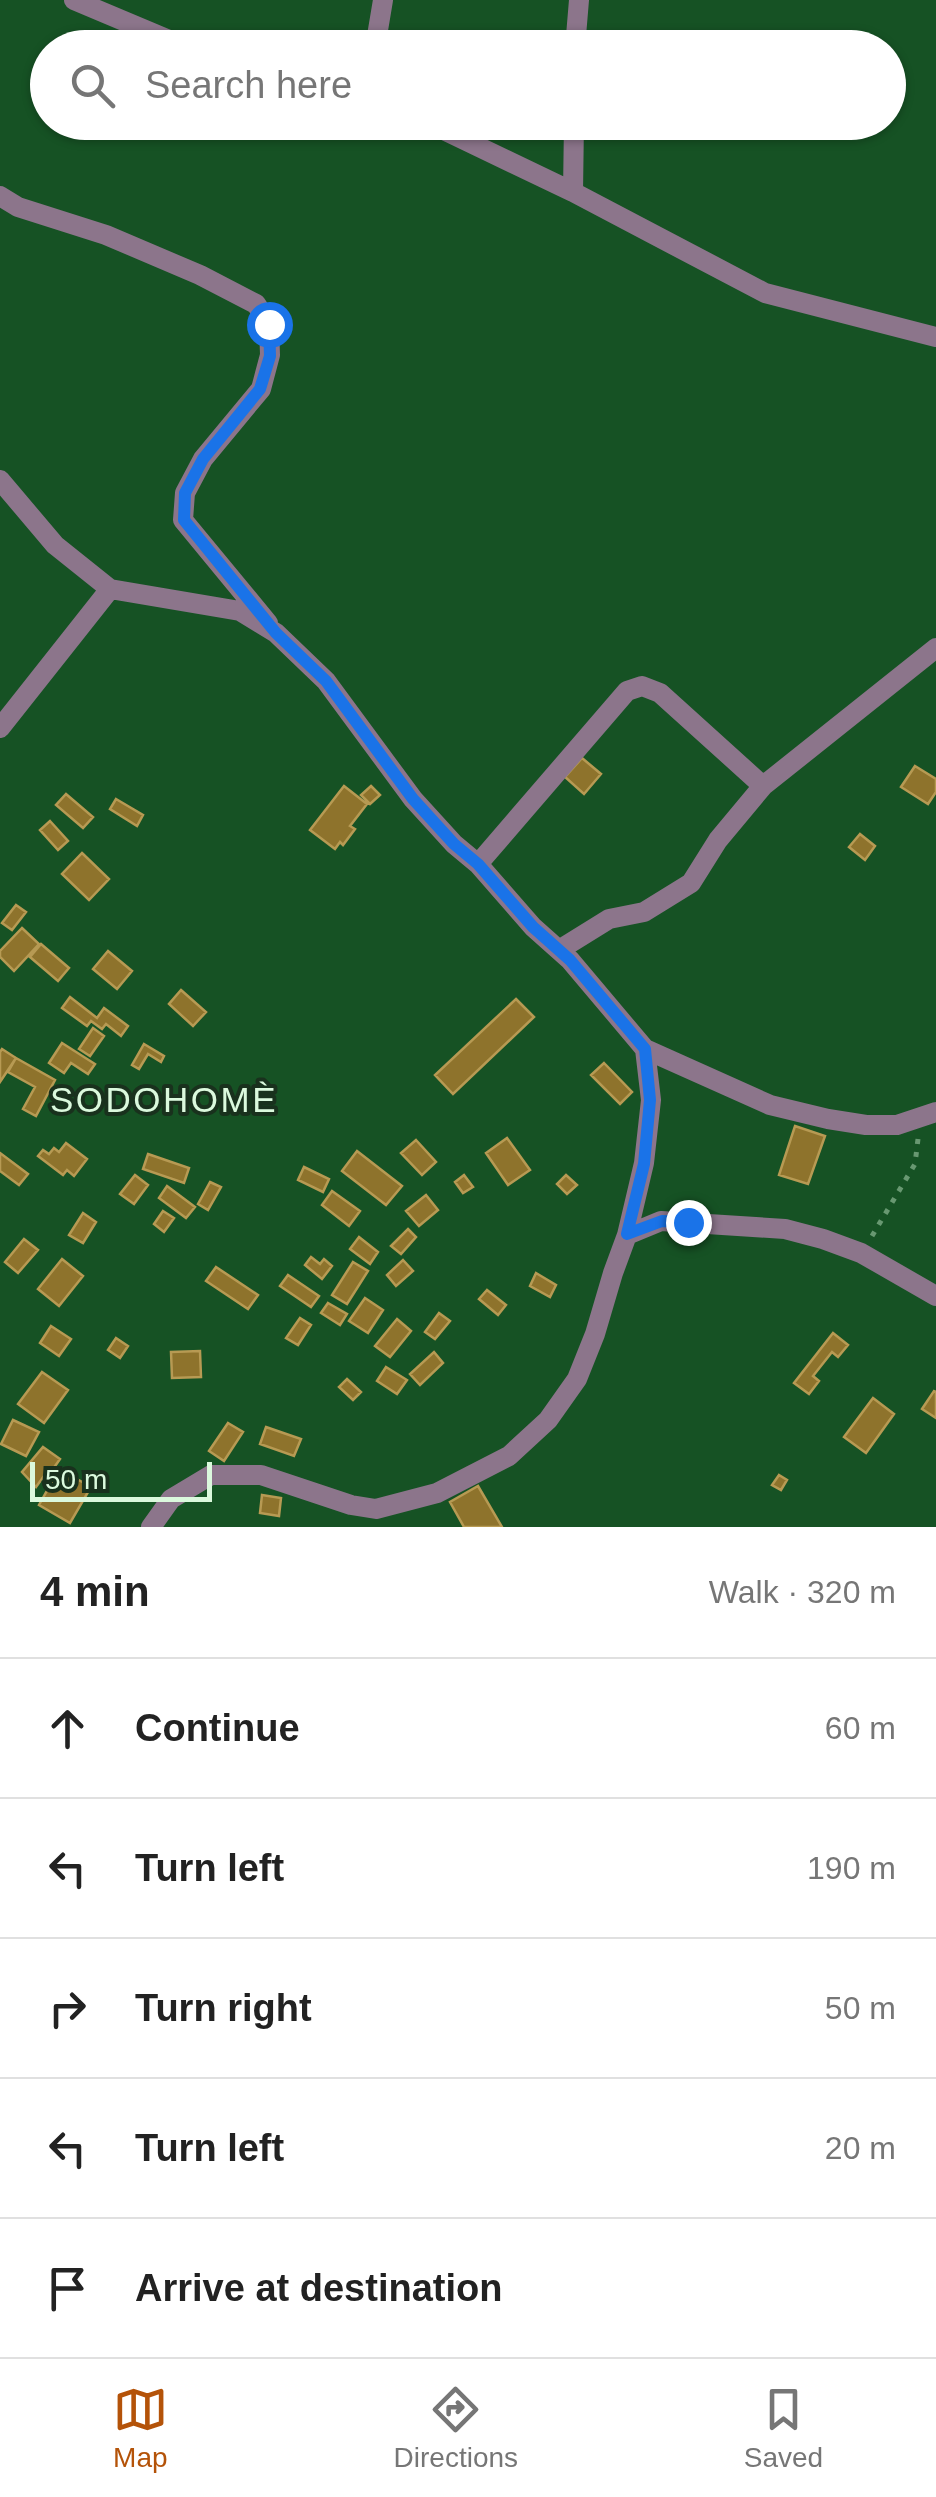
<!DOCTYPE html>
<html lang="en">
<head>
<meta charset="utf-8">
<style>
  :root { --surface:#fff; --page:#f6f6f6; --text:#222; --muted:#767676; --line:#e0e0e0; --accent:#b45309 }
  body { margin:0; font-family:Arial,sans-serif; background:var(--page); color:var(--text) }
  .scale { position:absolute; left:30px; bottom:25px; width:182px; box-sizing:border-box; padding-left:10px; border:5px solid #dbf9dd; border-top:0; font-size:28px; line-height:35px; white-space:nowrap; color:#dbf9dd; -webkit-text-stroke:8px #19311d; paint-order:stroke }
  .stop { position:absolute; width:30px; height:30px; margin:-22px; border:8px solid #1a73e8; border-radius:50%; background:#fff }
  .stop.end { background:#1a73e8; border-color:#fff; box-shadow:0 2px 10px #0008 }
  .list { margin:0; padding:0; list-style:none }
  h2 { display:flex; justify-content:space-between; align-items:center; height:130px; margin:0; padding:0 40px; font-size:42px }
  h2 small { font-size:32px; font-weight:400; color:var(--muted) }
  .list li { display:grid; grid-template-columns:65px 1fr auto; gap:30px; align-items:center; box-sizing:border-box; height:140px; padding:0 40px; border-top:2px solid var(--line) }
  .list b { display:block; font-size:38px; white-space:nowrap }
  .list em { font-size:32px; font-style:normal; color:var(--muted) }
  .icon { flex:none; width:55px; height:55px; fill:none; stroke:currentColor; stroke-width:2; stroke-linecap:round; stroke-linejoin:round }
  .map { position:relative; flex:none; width:936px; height:1527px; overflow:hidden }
  .search { position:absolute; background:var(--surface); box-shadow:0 2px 8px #0004; left:30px; right:30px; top:30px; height:110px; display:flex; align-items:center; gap:25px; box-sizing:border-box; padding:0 35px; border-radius:55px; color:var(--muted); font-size:38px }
  .sheet { height:830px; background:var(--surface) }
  nav { display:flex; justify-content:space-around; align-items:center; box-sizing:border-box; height:140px; border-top:2px solid var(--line); background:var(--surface); font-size:28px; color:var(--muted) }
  nav a { display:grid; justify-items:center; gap:5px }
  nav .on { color:var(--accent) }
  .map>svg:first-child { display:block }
  .building { fill:#8e732c; stroke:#b79a53; stroke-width:2.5 }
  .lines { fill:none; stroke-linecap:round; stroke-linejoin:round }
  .path { stroke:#689871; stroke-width:5; stroke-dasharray:5 8; stroke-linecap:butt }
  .minor { stroke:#8c758b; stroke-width:20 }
  .route { stroke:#1a73e8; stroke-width:12 }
  .labels { text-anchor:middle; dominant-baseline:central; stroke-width:8; stroke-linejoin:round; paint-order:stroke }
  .quarter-label { font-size:35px; letter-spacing:2.5px; fill:#dbf9dd; stroke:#19311d }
</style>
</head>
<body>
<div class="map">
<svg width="936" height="1527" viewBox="0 0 936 1527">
  <rect width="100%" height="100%" fill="#165224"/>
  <path class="building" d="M582,758L601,774L584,794L565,777Z
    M915,766L936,779V792L928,804L901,787Z
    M344,786L367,804L350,826L355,829L343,845L340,842L335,849L310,830Z
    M371,786L380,795L370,804L361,795Z
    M66,794L93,817L83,828L56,805Z
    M116,799L143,815L137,826L110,809Z
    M50,821L68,841L58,850L40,830Z
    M860,834L875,846L865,860L849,847Z
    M82,853L109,879L89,900L62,874Z
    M16,905L26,912L12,930L2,923Z
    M22,928L39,944L14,971L0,957V951Z
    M41,944L69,968L58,981L30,957Z
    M108,951L132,971L117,989L93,969Z
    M181,990L206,1012L193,1026L169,1004Z
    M70,997L97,1018L104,1008L128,1026L121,1036L106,1024L102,1029L91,1021L87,1026L62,1008Z
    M516,999L534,1017L453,1094L435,1075Z
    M93,1028L104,1036L90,1056L79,1049Z
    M62,1043L95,1064L88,1074L71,1063L64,1073L49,1063Z
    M144,1044L164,1056L161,1062L148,1054L139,1069L132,1065Z
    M2,1049L16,1058L0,1082V1052Z
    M16,1058L55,1080L36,1116L23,1109L35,1087L8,1072Z
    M604,1063L632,1092L620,1104L591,1075Z
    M795,1126L825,1136L808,1184L779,1175Z
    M507,1138L530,1170L508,1185L486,1153Z
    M416,1140L436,1162L422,1175L401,1153Z
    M66,1143L87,1159L74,1176L67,1170L63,1175L38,1156L43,1150L49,1154L54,1148L59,1152Z
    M357,1151L402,1186L386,1205L342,1171Z
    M0,1153L28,1174L19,1185L0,1171Z
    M148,1154L189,1168L184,1183L143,1169Z
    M304,1167L329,1179L323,1192L298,1180Z
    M135,1175L148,1185L134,1204L120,1194Z
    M464,1175L473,1187L463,1193L455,1182Z
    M566,1175L577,1185L567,1194L557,1184Z
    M210,1182L221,1187L208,1210L198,1204Z
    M167,1186L195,1207L186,1218L159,1198Z
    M332,1191L360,1211L349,1226L322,1205Z
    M426,1195L438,1210L419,1226L406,1211Z
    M163,1211L174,1218L164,1232L154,1224Z
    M83,1213L96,1222L83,1243L69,1235Z
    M408,1229L416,1237L401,1254L391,1246Z
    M359,1237L378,1252L370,1264L350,1249Z
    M24,1239L38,1250L18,1273L5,1262Z
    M311,1257L320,1264L324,1259L332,1266L322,1279L305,1265Z
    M62,1259L83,1276L59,1306L38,1289Z
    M403,1260L413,1271L396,1286L387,1275Z
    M353,1262L368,1271L347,1304L332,1295Z
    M216,1267L258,1295L248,1309L206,1281Z
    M536,1273L556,1285L550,1297L530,1286Z
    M288,1275L319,1296L311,1307L280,1286Z
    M487,1290L506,1305L498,1315L479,1299Z
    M365,1298L383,1310L368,1333L349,1321Z
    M328,1303L347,1314L340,1325L321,1313Z
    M439,1313L450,1321L435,1339L425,1332Z
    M300,1318L311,1325L298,1345L286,1338Z
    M397,1319L411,1331L390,1357L375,1346Z
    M51,1326L71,1339L59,1356L40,1343Z
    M833,1333L848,1345L838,1357L832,1352L813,1376L819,1381L809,1394L794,1383Z
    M116,1338L128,1346L120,1358L108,1350Z
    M200,1351L201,1377L172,1378L171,1352Z
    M434,1352L443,1363L420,1385L410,1374Z
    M386,1367L407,1380L397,1394L377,1381Z
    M42,1372L68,1390L44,1423L18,1404Z
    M347,1379L361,1392L353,1400L339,1387Z
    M934,1391L936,1392V1418L922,1409Z
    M873,1398L894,1414L866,1453L844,1437Z
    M13,1420L39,1432L26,1456L1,1444Z
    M228,1423L243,1432L224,1461L209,1451Z
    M266,1427L301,1439L294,1456L260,1444Z
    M43,1447L60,1459L46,1479L44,1476L36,1487L22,1472Z
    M59,1469L91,1487L70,1523L39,1505Z
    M779,1475L787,1480L781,1490L772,1485Z
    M478,1486L502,1527H464L450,1502Z
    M262,1495L281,1498L279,1516L260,1513Z"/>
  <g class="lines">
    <path class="path" d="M872,1236L915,1164L918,1139"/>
    <path class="minor" d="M74,0L169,40L197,48
      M375,48L383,0
      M575,48L579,0
      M427,122L573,192L765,293L936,337
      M573,192L574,122
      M0,196L18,207L106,235L200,275L256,304L269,324L270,355L261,389L203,459L185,493L183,520L268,623
      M0,480L55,545L110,589L240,611L276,633L326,681L413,799L454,844L478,864L533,927L570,960L645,1049L770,1105L828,1119L866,1125H897L936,1112
      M0,728L110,589
      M763,786L936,648
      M478,864L627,691L642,686L660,693L763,786L718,840L691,883L644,912L609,919L559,950
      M627,1235L644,1163L651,1100L645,1049
      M151,1527L171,1499L211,1475H261L351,1505L376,1509L437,1493L509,1456L548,1420L577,1379L595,1334L613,1273L627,1235L661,1221L785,1229L823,1239L861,1253L936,1296"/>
  </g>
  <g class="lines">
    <path class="route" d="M269,324L270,356L260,389L203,459L185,493L184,520L276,633L326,681L413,799L454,844L478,864L533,927L570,960L645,1049L650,1100L644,1164L627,1234L662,1221L688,1222"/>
  </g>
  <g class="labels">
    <g class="quarter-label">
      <text x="164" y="1099">SODOHOMÈ</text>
    </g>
  </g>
</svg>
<div class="scale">50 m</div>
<div class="stop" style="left:269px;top:324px"></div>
<div class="stop end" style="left:688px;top:1222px"></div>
<div class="search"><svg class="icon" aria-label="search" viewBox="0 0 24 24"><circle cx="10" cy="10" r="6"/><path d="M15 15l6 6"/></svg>Search here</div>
</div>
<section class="sheet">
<h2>4 min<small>Walk · 320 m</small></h2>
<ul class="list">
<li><svg class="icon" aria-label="ahead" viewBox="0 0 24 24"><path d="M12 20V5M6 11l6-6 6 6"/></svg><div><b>Continue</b></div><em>60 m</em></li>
<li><svg class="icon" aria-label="left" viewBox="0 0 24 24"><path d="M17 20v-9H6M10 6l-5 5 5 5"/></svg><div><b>Turn left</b></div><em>190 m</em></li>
<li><svg class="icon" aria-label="right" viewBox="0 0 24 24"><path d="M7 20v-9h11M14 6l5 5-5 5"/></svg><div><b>Turn right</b></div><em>50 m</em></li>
<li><svg class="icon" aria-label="left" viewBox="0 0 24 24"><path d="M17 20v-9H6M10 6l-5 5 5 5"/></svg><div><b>Turn left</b></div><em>20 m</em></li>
<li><svg class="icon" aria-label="arrive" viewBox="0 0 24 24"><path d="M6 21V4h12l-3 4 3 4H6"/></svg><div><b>Arrive at destination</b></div></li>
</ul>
</section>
<nav>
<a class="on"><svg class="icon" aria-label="map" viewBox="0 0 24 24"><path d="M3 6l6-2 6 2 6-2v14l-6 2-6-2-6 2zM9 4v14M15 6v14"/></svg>Map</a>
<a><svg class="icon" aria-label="directions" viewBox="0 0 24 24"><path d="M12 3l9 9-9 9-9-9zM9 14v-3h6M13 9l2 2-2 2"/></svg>Directions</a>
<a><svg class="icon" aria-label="saved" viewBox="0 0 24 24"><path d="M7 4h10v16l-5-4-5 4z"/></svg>Saved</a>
</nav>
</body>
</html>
